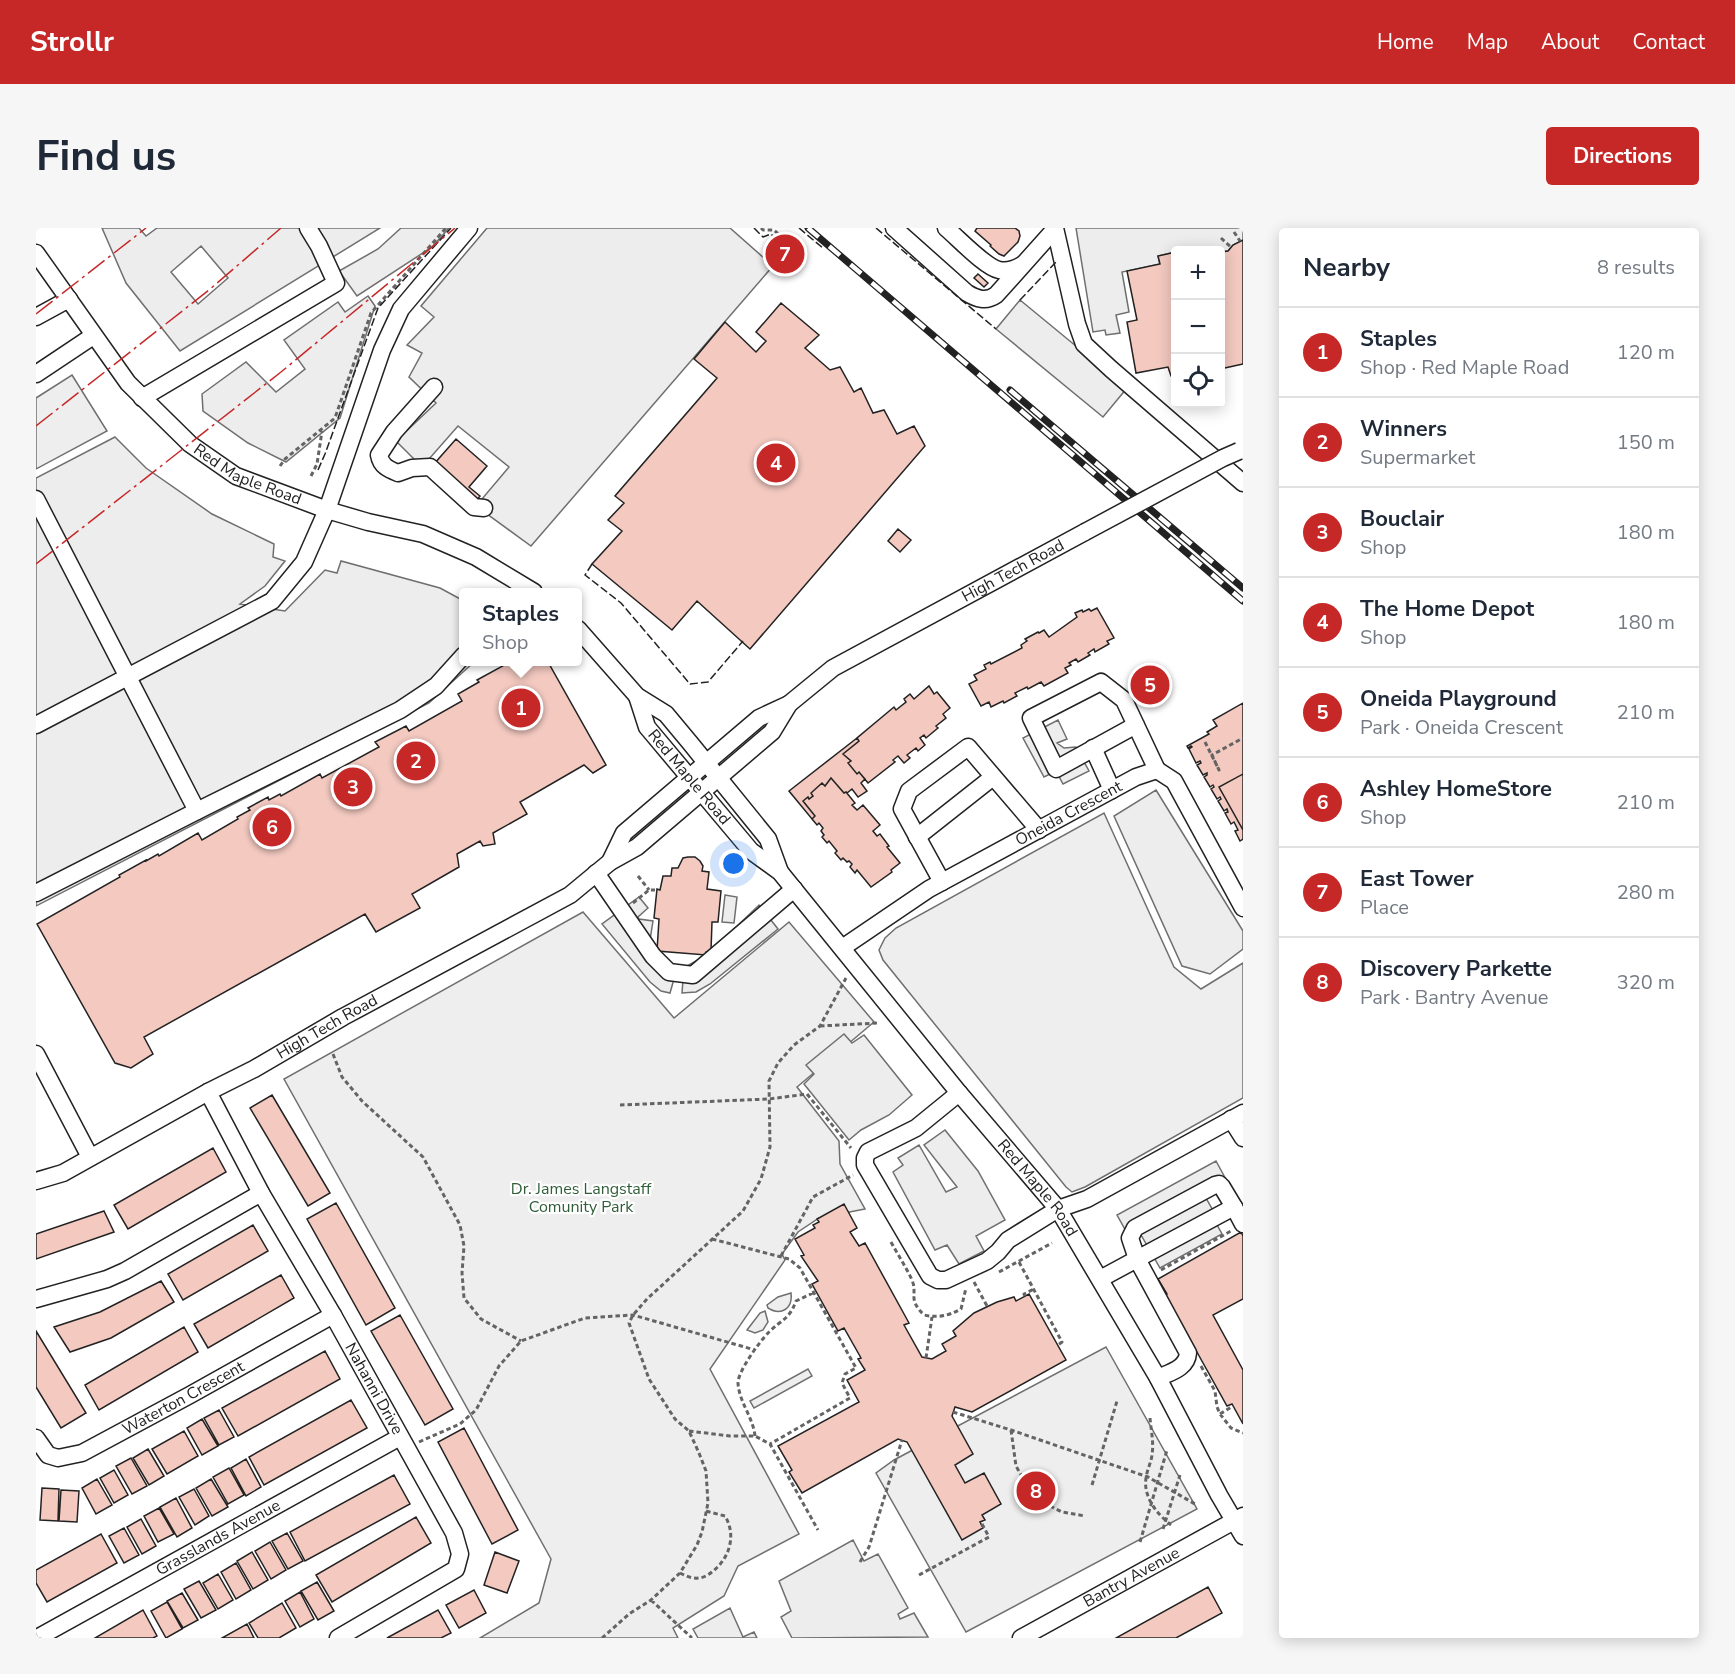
<!DOCTYPE html>
<html lang="en">
<head>
<meta charset="utf-8">
<style>
  :root { --surface:#fff; --page:#f6f6f7; --text:#1f2937; --muted:#747a83; --line:#e0e1e3; --accent:#c62828 }
  body { margin:0; font-family:"Nunito Sans",sans-serif; background:var(--page); color:var(--text) }
  .controls { position:absolute; right:18px; top:18px; display:grid; overflow:hidden; border-radius:6px; box-shadow:0 3px 15px #0003 }
  .controls button { width:54px; height:54px; display:grid; place-items:center; padding:0; border:0; border-bottom:2px solid var(--line); background:var(--surface); color:var(--text); font:30px sans-serif }
  .you { position:absolute; left:698px; top:636px; width:21px; height:21px; margin:-15px; border:4px solid #fff; border-radius:50%; background:#1a73e8; box-shadow:0 0 0 9px #1a73e833 }
  .badge { display:grid; place-items:center; width:39px; height:39px; border-radius:50%; background:var(--accent); color:#fff; font-size:20px; font-weight:700 }
  .pin { position:absolute; translate:-50% -50%; border:3px solid #fff; box-shadow:0 2px 6px #0006 }
  .popup { position:absolute; left:423px; top:360px; width:123px; height:78px; box-sizing:border-box; display:grid; place-content:center; border-radius:6px; background:var(--surface); filter:drop-shadow(0 2px 4px #0005); font-size:20px; white-space:nowrap; color:var(--muted) }
  .popup b { font-size:22px; color:var(--text) }
  .popup::after { content:''; position:absolute; left:50%; top:100%; margin-left:-12px; border:12px solid transparent; border-top-color:var(--surface) }
  .list { margin:0; padding:0; list-style:none }
  h2 { display:flex; justify-content:space-between; align-items:center; height:78px; margin:0; padding:0 24px; font-size:26px }
  h2 small { font-size:20px; font-weight:400; color:var(--muted) }
  .list li { display:grid; grid-template-columns:39px 1fr auto; gap:18px; align-items:center; box-sizing:border-box; height:90px; padding:0 24px; border-top:2px solid var(--line) }
  .list b { display:block; font-size:22px; white-space:nowrap }
  .list p { margin:0; font-size:20px; white-space:nowrap; color:var(--muted) }
  .list em { font-size:20px; font-style:normal; color:var(--muted) }
  .icon { flex:none; width:33px; height:33px; fill:none; stroke:currentColor; stroke-width:2; stroke-linecap:round; stroke-linejoin:round }
  .map { position:relative; flex:none; width:1207px; height:1410px; overflow:hidden; border-radius:6px }
  header { display:flex; align-items:center; gap:36px; box-sizing:border-box; height:84px; padding:0 30px; background:var(--accent); color:#fff }
  header strong { font-size:28px }
  nav { display:flex; gap:33px; margin-inline-start:auto; font-size:21px }
  .intro { display:flex; align-items:center; justify-content:space-between; box-sizing:border-box; height:144px; padding:0 36px }
  h1 { margin:0; font-size:42px }
  .button { padding:15px 27px; border-radius:6px; background:var(--accent); color:#fff; font-size:21px; font-weight:700 }
  main { display:flex; gap:36px; padding:0 36px }
  aside { flex:1; background:var(--surface); border-radius:6px; box-shadow:0 3px 15px #0003 }
  .map>svg:first-child { display:block }
  .green { fill:#eee; stroke:#6f6f6f; stroke-width:1.5 }
  .parking { fill:#ededed; stroke:#6f6f6f; stroke-width:1.5; fill-rule:evenodd }
  .building { fill:#f3c9c0; stroke:#222; stroke-width:1.5 }
  .lines { fill:none; stroke-linecap:round; stroke-linejoin:round }
  .minor-casing { stroke:#222; stroke-width:19 }
  .path { stroke:#646464; stroke-width:3; stroke-dasharray:4.5 3; stroke-linecap:butt }
  .minor { stroke:#fff; stroke-width:16 }
  .rail-casing { stroke:#222; stroke-width:7 }
  .rail { stroke:#fff; stroke-width:4.5; stroke-dasharray:14; stroke-linecap:butt }
  .minor-bridge-casing { stroke:#222; stroke-width:19; stroke-linecap:butt }
  .minor-bridge { stroke:#fff; stroke-width:16 }
  .fence { stroke:#222; stroke-width:1.5; stroke-dasharray:8 3; stroke-linecap:butt }
  .power { stroke:#c62828; stroke-width:1.5; stroke-dasharray:21 4.5 3 4.5; stroke-linecap:butt }
  .labels { text-anchor:middle; dominant-baseline:central; stroke-width:4.5; stroke-linejoin:round; paint-order:stroke }
  .street-label { font-size:16px; fill:#222; stroke:#fff }
  .park-label { font-size:16px; fill:#2f5e38; stroke:#fff }
</style>
</head>
<body>
<header>
<strong>Strollr</strong>
<nav><a>Home</a><a>Map</a><a>About</a><a>Contact</a></nav>
</header>
<div class="intro"><h1>Find us</h1><a class="button">Directions</a></div>
<main>
<div class="map">
<svg width="1207" height="1410" viewBox="0 0 1207 1410">
  <rect width="100%" height="100%" fill="#fff"/>
  <path class="green" d="M36,147L71,203L0,241V170Z
    M1111,440L1127,444L1125,462L1109,468L1098,452Z
    M1068,585L1138,739L1165,761L1207,735V870L1049,959L1036,964L1030,959L847,732L843,722L849,710L860,700Z
    M547,684L638,790L753,694L838,794L761,859L803,913L804,936L829,981L783,990L762,1004L746,1026L749,1032L674,1141L763,1306L702,1338L688,1368L637,1400L642,1410H444L503,1375L515,1331L248,851Z
    M755,1065C757,1081 745,1088 732,1080L731,1077L742,1069Z
    M729,1083L732,1094L727,1102L719,1105L711,1102L724,1085Z
    M1070,1119L1161,1281L930,1404L840,1245L858,1232Z
    M772,1141L776,1148L718,1180L714,1173Z"/>
  <path class="parking" d="M66,0H103L110,8L121,0H344L144,123L90,55ZM165,18L192,50L162,76L135,44Z
    M365,0H413L396,19L321,68L303,43L342,21Z
    M451,0H694L737,38L495,318L440,278L473,239L422,198L386,239L360,213L400,175L373,149L386,125L371,117L398,89L385,78Z
    M1040,0H1207V12L1197,17L1192,23L1185,24L1184,22H1160L1159,20L1140,22L1139,24L1122,28L1124,36L1086,44L1093,84L1080,87L1084,105L1070,107L1069,102L1057,104Z
    M332,68L339,78L304,190L250,234L212,215L167,183L166,166L210,134L240,164L269,141L248,112L302,74L309,84Z
    M984,72L1091,160L1067,189L960,101Z
    M79,209L110,240L176,286L238,316L237,329L249,333L229,358L204,376L249,383L289,342L301,345L305,333L404,360L428,373V434H438L393,475L0,678V250Z
    M1022,492L1031,511L1021,515L1028,520L1040,519L1053,543L1027,556L1020,543L1008,549L987,510Z
    M1120,562L1207,703V721L1174,746L1146,738L1078,588Z
    M689,667L701,669L698,695L686,694Z
    M603,669L612,680L602,689L603,691L617,693L614,712L633,735L642,739L651,738L671,727L723,677L742,701L674,756L660,764L646,765L647,752L638,751L634,765L625,763L614,754L566,696Z
    M808,806L816,815L828,807L876,867L853,887L825,902L813,912L768,856L778,846L770,837Z
    M909,902L942,943L969,992L940,1008L948,1023L923,1036L911,1017L899,1022L857,944L867,937L862,930L883,917L910,964L921,959L888,917Z
    M1180,933L1193,957L1170,970L1183,993L1180,995L1186,1006L1124,1040L1105,1007L1095,1012L1081,987Z
    M817,1312L828,1333L842,1326L872,1380L862,1386L864,1391L878,1385L892,1409L756,1410L745,1389L755,1383L743,1353Z
    M694,1380L707,1409L718,1404L721,1410H662L657,1401Z"/>
  <path class="building" d="M941,0H979L983,3L984,8L982,14L968,28L963,26L954,18L955,17L939,3Z
    M1207,12V136L1184,141V24L1192,23L1197,17Z
    M742,13L763,31L756,40L734,22Z
    M1140,24V147L1135,148L1132,139L1100,145L1091,94L1101,92L1091,43L1124,36L1122,28Z
    M942,46L952,55L948,59L938,50Z
    M745,75L783,107L769,120L794,142L804,139L818,164L825,160L837,185L848,182L861,206L878,198L889,218L714,421L661,373L636,402L556,336L586,303L572,292L588,275L579,268L681,150L658,131L689,94L720,124L730,113L720,104Z
    M420,211L451,238L433,259L444,268L440,273L398,236Z
    M862,301L875,312L864,324L852,313Z
    M1061,380L1078,410L1071,413L1073,416L1059,424L1058,421L1052,425L1054,427L1042,434L1040,431L1033,435L1035,437L1029,440L1032,445L1008,458L1005,454L992,461L991,459L979,465L981,468L968,475L967,473L955,479L953,474L945,478L933,456L941,452L938,447L950,441L948,437L954,434L955,436L986,420L985,417L991,413L989,411L1002,404L1003,405L1008,402L1013,409L1041,389L1039,385L1046,382L1047,384L1053,381L1055,383Z
    M474,434H512L570,537L557,545L548,537L484,574L491,586L457,605L459,616L447,618L444,613L421,626L423,639L376,666L384,680L340,704L329,686L108,809L117,826L95,840L79,835L1,696L84,649L83,647L110,632V633L122,626L123,628L162,605L166,612L202,591L201,589L214,582L212,580L232,569L233,572L244,566L245,568L284,546L286,550L343,519L339,514L370,498L373,503L426,473L422,466L443,454L441,452Z
    M893,458L898,466L901,464L914,480L907,486L910,490L900,498L902,500L890,510L888,507L884,510L889,517L882,523L880,520L871,527L874,530L868,535L862,528L857,532L859,534L832,555L823,544L821,546L812,535L815,533L807,526L823,513L821,510L858,479L860,482L870,474L868,471L874,466L878,471Z
    M1207,475V611L1204,613L1199,603L1202,602L1198,594L1195,596L1189,585L1192,584L1191,581L1188,583L1182,573L1185,571L1184,569L1181,571L1175,561L1178,559L1177,557L1174,559L1168,549L1171,547V545L1167,547L1161,537L1165,535L1164,533L1160,535L1153,521L1156,519L1155,518L1152,520L1151,518L1173,506L1171,504L1181,498L1177,492Z
    M821,510L823,513L807,526L815,533L812,535L821,546L823,544L829,551L825,555L831,563L822,569L816,561L811,565L810,564L808,565L795,550L789,558L786,555L775,565L777,568L773,571L772,569L767,573L779,588L776,591L753,563Z
    M1207,546V602L1183,559Z
    M795,550L808,565L810,564L819,575L816,577L821,582L827,577L844,597L837,603L841,608L844,606L853,618L851,619L864,635L855,642L856,644L835,659L821,642L819,645L814,639L816,636L813,633L811,634L807,630L805,632L799,625L801,623L793,613L791,615L786,609L788,607L785,603L787,600L783,595L781,597L776,591L779,588L767,573L772,569L773,571L777,568L775,565L786,555L789,558Z
    M652,629H659L664,633L667,638L666,643L673,644L671,661L685,663L682,694H676L675,723L670,724V727L621,723L623,691L618,690L621,661L624,662L627,648H635L636,640H642L647,630Z
    M236,867L294,965L272,978L214,880Z
    M177,920L190,944L92,1001L78,977Z
    M300,975L359,1080L330,1097L271,991Z
    M808,976L821,1000L814,1004L823,1018L829,1015L873,1095L868,1097L886,1129L896,1131L910,1123L906,1116L920,1108L917,1103L938,1085L961,1074L978,1069L980,1073L993,1066L1030,1132L936,1184L919,1179L916,1188L937,1226L919,1237L929,1255L948,1245L965,1276L946,1287L949,1292L944,1294L947,1300L926,1312L871,1214L862,1211L766,1265L753,1244L756,1242L742,1218L823,1174L811,1152L829,1142L822,1131L825,1130L808,1100L802,1103L776,1056L782,1053L765,1028L768,1027L759,1011L779,1000L777,997L783,994L781,991Z
    M68,983L78,1004L0,1031V1006Z
    M217,997L232,1023L147,1072L132,1046Z
    M1205,1004L1207,1008V1071L1177,1087L1207,1142V1196L1196,1176L1191,1178L1137,1081L1117,1074L1131,1066L1122,1051Z
    M245,1047L258,1070L172,1120L158,1096Z
    M125,1053L138,1074L75,1110L34,1124L18,1099L64,1084Z
    M364,1087L417,1181L389,1197L335,1103Z
    M148,1099L162,1124L63,1182L49,1157Z
    M0,1103L50,1185L25,1200L0,1159Z
    M289,1123L304,1151L202,1208L186,1180Z
    M315,1172L331,1200L228,1257L213,1229Z
    M183,1182L198,1209L183,1217L168,1190Z
    M166,1191L182,1218L166,1227L151,1200Z
    M428,1200L482,1302L456,1316L402,1214Z
    M148,1203L162,1228L131,1246L116,1221Z
    M112,1221L128,1248L113,1257L97,1230Z
    M95,1230L111,1258L96,1266L80,1238Z
    M210,1231L225,1259L210,1268L195,1240Z
    M193,1240L208,1267L192,1276L177,1249Z
    M78,1242L92,1267L78,1275L64,1250Z
    M358,1247L374,1276L269,1333L254,1304Z
    M61,1251L76,1277L60,1286L46,1260Z
    M175,1251L192,1279L176,1288L160,1260Z
    M6,1260L23,1261L22,1293L4,1292Z
    M158,1261L173,1288L159,1297L143,1269Z
    M25,1262L43,1263L41,1294L23,1293Z
    M140,1270L156,1300L141,1309L124,1279Z
    M123,1280L138,1306L122,1314L108,1288Z
    M380,1289L395,1315L296,1374L280,1347Z
    M105,1291L120,1318L106,1326L91,1299Z
    M88,1300L103,1327L88,1335L73,1308Z
    M251,1305L267,1333L252,1341L236,1313Z
    M65,1306L81,1335L11,1374L0,1355V1342Z
    M234,1314L250,1342L235,1351L219,1323Z
    M216,1324L232,1352L217,1361L201,1333Z
    M459,1324L483,1333L471,1365L448,1357Z
    M200,1335L215,1362L200,1371L185,1344Z
    M182,1346L197,1372L182,1381L167,1355Z
    M163,1353L180,1382L165,1390L148,1361Z
    M281,1354L298,1383L282,1392L265,1363Z
    M1172,1359L1186,1385L1140,1410H1080Z
    M438,1362L450,1385L423,1400L410,1377Z
    M264,1364L278,1391L264,1399L249,1373Z
    M146,1365L162,1392L147,1400L131,1373Z
    M131,1374L146,1401L130,1410L115,1383Z
    M246,1375L260,1400L243,1410H222L213,1395Z
    M107,1382L121,1408L117,1410H59Z
    M402,1382L415,1405L405,1410H351Z
    M211,1396L218,1410H186Z"/>
  <g class="lines">
    <defs>
      <g id="minor">
        <path d="M858,0L931,65C941,71 950,74 960,67L1019,1"/>
        <path d="M910,0C922,10 949,39 963,42C971,44 979,41 986,37"/>
        <path d="M1019,0L1041,96L1048,116L1075,141L1207,255"/>
        <path id="s1" d="M0,25L92,155L154,216L200,248L291,282L332,294L387,306L440,329L498,364"/>
        <path d="M0,89L33,71"/>
        <path d="M0,146L57,108"/>
        <path d="M398,159L358,204L343,227C345,238 352,241 362,245L376,240L394,239L438,279L448,280"/>
        <path d="M106,170L300,55L283,18L272,0"/>
        <path d="M0,271L161,583"/>
        <path d="M542,401L601,468L630,486L655,516L732,611L744,644"/>
        <path id="s2" d="M601,468L611,499L715,623L744,644L923,865L1022,981L1122,1150L1183,1267L1207,1308"/>
        <path d="M0,497L236,373L268,334L291,282L346,122L365,81L433,0"/>
        <path d="M1100,497L1020,541L995,490L1065,454L1088,472L1121,542"/>
        <path d="M1057,520L1076,562"/>
        <path d="M1121,542L1138,553L1207,680"/>
        <path d="M881,609L957,549"/>
        <path id="s3" d="M574,634L588,605L723,490L753,476L797,440L1049,304"/>
        <path d="M560,645L617,728L633,744L657,747L758,661"/>
        <path d="M906,654L866,581L873,563L932,519L1003,602"/>
        <path d="M0,665L161,583L364,482L400,458L428,427"/>
        <path id="s4" d="M806,720L893,661L1100,549L1121,542"/>
        <path d="M0,826L54,929"/>
        <path id="s5" d="M172,864L225,965L297,1087L418,1305L424,1326L420,1341L302,1410"/>
        <path d="M923,865L880,900L832,924L829,930V937L894,1048L902,1052H910L951,1033L962,1024L972,1012L1022,981L1051,971L1207,885"/>
        <path d="M1195,891L1207,910"/>
        <path id="s6" d="M0,953L27,945L172,864L218,841L307,789L534,667L574,634L601,619L736,504L753,476"/>
        <path d="M1198,979L1207,996"/>
        <path d="M1064,1051L1101,1031L1198,979L1186,959L1183,956L1179,957L1099,1000L1094,1010L1101,1031L1152,1125C1151,1140 1135,1144 1122,1150"/>
        <path d="M0,1071L71,1051L89,1043L225,965"/>
        <path id="s7" d="M0,1210L12,1227L22,1230L46,1225L154,1167L297,1087"/>
        <path id="s8" d="M1,1410L364,1209"/>
        <path id="s9" d="M985,1410L1207,1288"/>
      </g>
    </defs>
    <use href="#minor" class="minor-casing"/>
    <path class="path" d="M725,0L727,2H738L747,10L739,19L750,29
      M1198,4L1204,13
      M1185,10L1195,19
      M244,238L249,231L299,190L335,85L410,0
      M275,248L281,236L286,203
      M1169,514L1183,542L1176,527L1207,510
      M602,648L613,662
      M597,675L613,662H619
      M784,798L842,795
      M297,826L306,849L326,873L387,929L424,997L428,1018L426,1045L428,1070L445,1091L485,1113
      M584,877L733,871L771,866L815,920
      M676,1011L753,1031L764,1040L820,1140L809,1146L806,1155L814,1170L734,1216
      M855,1014C862,1027 870,1039 876,1052C882,1067 871,1070 888,1087C902,1090 912,1088 925,1081L930,1060
      M745,1028L777,969L817,947
      M983,1034L1026,1114L1022,1117
      M1125,1042L1195,1003
      M963,1044L1016,1015
      M938,1054L951,1078
      M989,1068L988,1066L998,1061
      M890,1130L896,1089
      M1165,1138L1179,1163L1181,1179L1184,1186L1195,1200L1207,1205
      M917,1184L975,1202L1112,1249L1159,1276
      M1184,1186L1197,1178
      M1114,1190C1115,1202 1118,1215 1116,1227C1115,1235 1111,1242 1110,1250C1107,1269 1121,1286 1135,1297
      M975,1202L980,1238L992,1259L1006,1274L1026,1284L1049,1288
      M653,1203L694,1208H719L734,1216L782,1302
      M719,1208C717,1189 703,1174 702,1155C702,1143 724,1113 733,1104C746,1091 753,1092 760,1073L777,1065
      M383,1214L424,1196L440,1182L463,1138L485,1113L549,1090L597,1087L719,1122
      M1056,1257L1081,1173
      M1127,1301L1144,1247
      M1104,1314L1131,1222
      M824,1334L833,1319L866,1212
      M644,1345C650,1348 656,1351 663,1350C667,1350 672,1347 676,1344C693,1331 701,1308 689,1288L670,1283
      M883,1347L953,1309L945,1294
      M615,1372L656,1410
      M566,1410L593,1386L615,1372L644,1345L661,1317L666,1304L672,1275L670,1243L663,1225L653,1203L639,1191L613,1151L593,1095L597,1087L611,1071L707,983L725,951L734,919L733,853L742,835L758,817L784,798L810,750"/>
    <use href="#minor" class="minor"/>
    <defs>
      <path id="rail" d="M772,0L1207,373
        M974,162L1207,360"/>
    </defs>
    <use href="#rail" class="rail-casing"/>
    <use href="#rail" class="rail"/>
    <defs>
      <path id="minor-bridge" d="M1049,304L1187,230L1203,223"/>
    </defs>
    <use href="#minor-bridge" class="minor-bridge-casing"/>
    <use href="#minor-bridge" class="minor-bridge"/>
    <path class="fence" d="M718,0L727,9L735,6L742,13
      M763,0L788,21
      M840,0L960,101
      M984,72L1021,33
      M282,242L289,226L342,80L415,0
      M556,336L549,347L585,375L654,456L672,454L707,413"/>
    <path class="power" d="M0,86L110,0
      M0,198L173,62L245,0
      M0,336L245,144L419,0"/>
  </g>
  <g class="labels">
    <g class="street-label">
      <text stroke="none"><textPath href="#s1" startOffset="312">Red Maple Road</textPath></text>
      <text stroke="none"><textPath href="#s3" startOffset="504">High Tech Road</textPath></text>
      <text stroke="none"><textPath href="#s2" startOffset="98">Red Maple Road</textPath></text>
      <text stroke="none"><textPath href="#s4" startOffset="264">Oneida Crescent</textPath></text>
      <text stroke="none"><textPath href="#s6" startOffset="330">High Tech Road</textPath></text>
      <text stroke="none"><textPath href="#s2" startOffset="638">Red Maple Road</textPath></text>
      <text stroke="none"><textPath href="#s5" startOffset="340">Nahanni Drive</textPath></text>
      <text stroke="none"><textPath href="#s7" startOffset="171">Waterton Crescent</textPath></text>
      <text stroke="none"><textPath href="#s8" startOffset="207">Grasslands Avenue</textPath></text>
      <text stroke="none"><textPath href="#s9" startOffset="126">Bantry Avenue</textPath></text>
    </g>
    <g class="park-label">
      <text x="545" y="961">Dr. James Langstaff<tspan x="545" dy="18">Comunity Park</tspan></text>
    </g>
  </g>
</svg>
<div class="controls">
<button>+</button>
<button>−</button>
<button><svg class="icon" aria-label="locate" viewBox="0 0 24 24"><circle cx="12" cy="12" r="6"/><path d="M12 2v4M12 18v4M2 12h4M18 12h4"/></svg></button>
</div>
<div class="you"></div>
<div class="pin badge" style="left:485px;top:480px">1</div>
<div class="popup"><b>Staples</b>Shop</div>
<div class="pin badge" style="left:380px;top:533px">2</div>
<div class="pin badge" style="left:317px;top:559px">3</div>
<div class="pin badge" style="left:740px;top:235px">4</div>
<div class="pin badge" style="left:1114px;top:457px">5</div>
<div class="pin badge" style="left:236px;top:599px">6</div>
<div class="pin badge" style="left:749px;top:26px">7</div>
<div class="pin badge" style="left:1000px;top:1263px">8</div>
</div>
<aside>
<h2>Nearby<small>8 results</small></h2>
<ul class="list">
<li><span class="badge">1</span><div><b>Staples</b><p>Shop · Red Maple Road</p></div><em>120 m</em></li>
<li><span class="badge">2</span><div><b>Winners</b><p>Supermarket</p></div><em>150 m</em></li>
<li><span class="badge">3</span><div><b>Bouclair</b><p>Shop</p></div><em>180 m</em></li>
<li><span class="badge">4</span><div><b>The Home Depot</b><p>Shop</p></div><em>180 m</em></li>
<li><span class="badge">5</span><div><b>Oneida Playground</b><p>Park · Oneida Crescent</p></div><em>210 m</em></li>
<li><span class="badge">6</span><div><b>Ashley HomeStore</b><p>Shop</p></div><em>210 m</em></li>
<li><span class="badge">7</span><div><b>East Tower</b><p>Place</p></div><em>280 m</em></li>
<li><span class="badge">8</span><div><b>Discovery Parkette</b><p>Park · Bantry Avenue</p></div><em>320 m</em></li>
</ul>
</aside>
</main>
</body>
</html>
